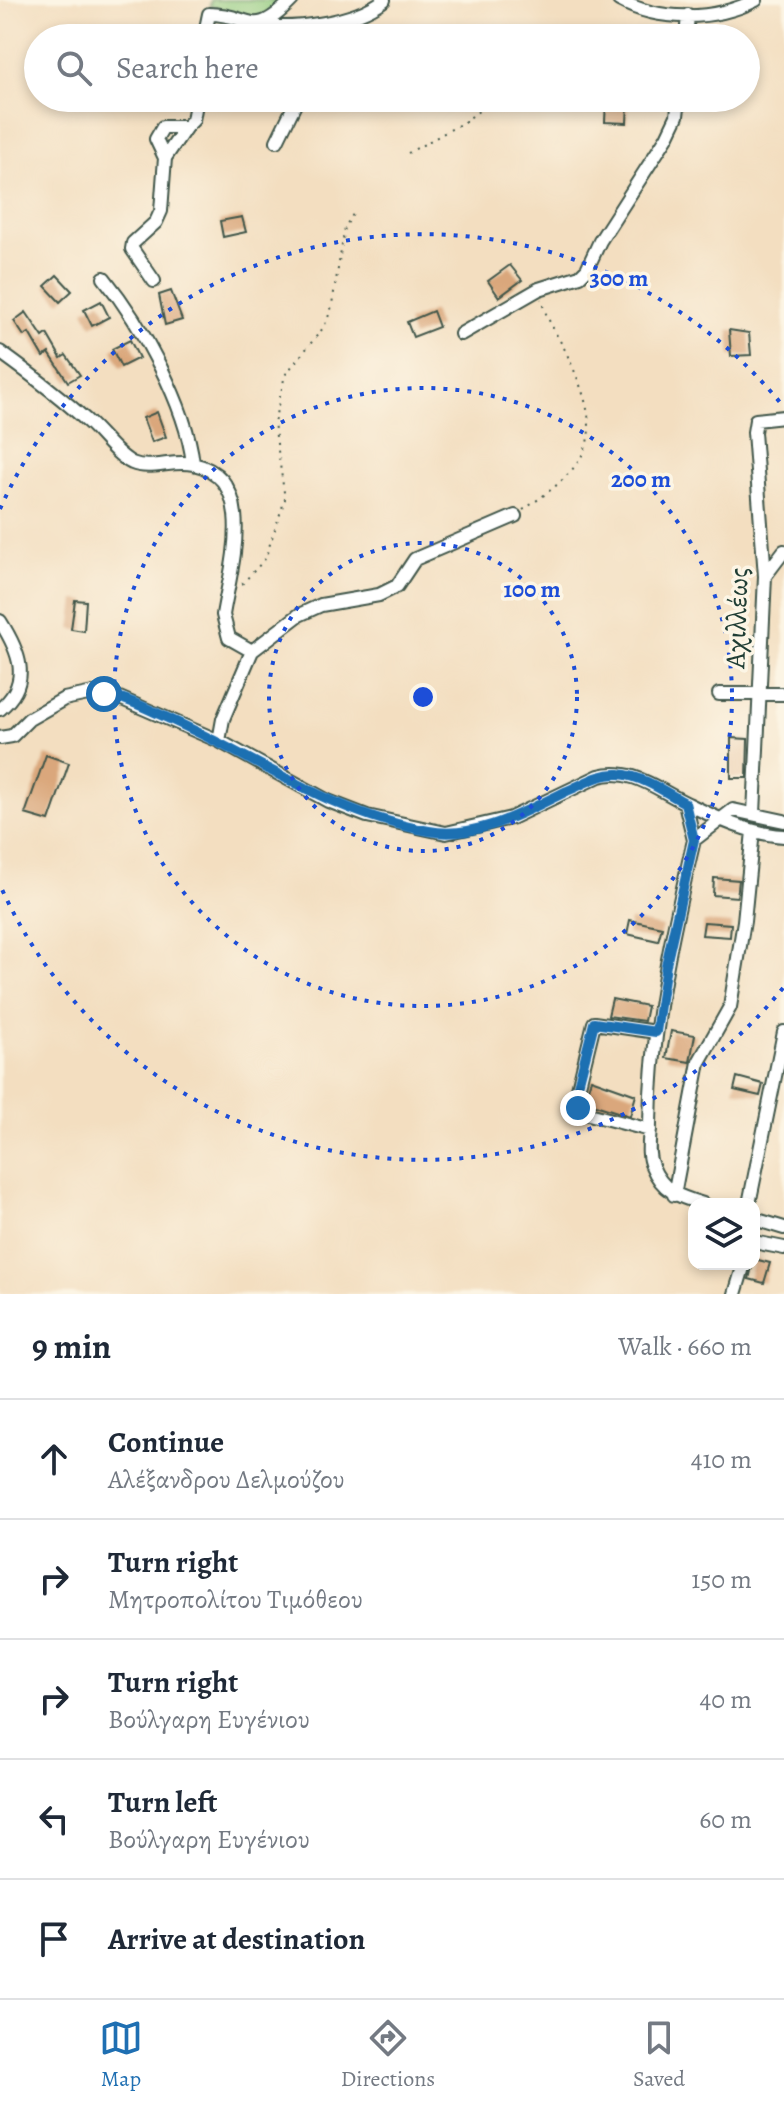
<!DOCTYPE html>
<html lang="en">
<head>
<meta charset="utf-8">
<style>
  :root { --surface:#fff; --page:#f2f2f3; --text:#1f2937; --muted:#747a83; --line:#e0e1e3; --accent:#1f6fb2 }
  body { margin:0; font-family:Alegreya,serif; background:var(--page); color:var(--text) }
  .controls { position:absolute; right:24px; bottom:24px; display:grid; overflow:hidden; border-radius:16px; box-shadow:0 4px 12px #0003 }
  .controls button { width:72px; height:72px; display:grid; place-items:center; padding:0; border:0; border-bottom:2px solid var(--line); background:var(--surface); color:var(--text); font:40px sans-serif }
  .stop { position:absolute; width:24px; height:24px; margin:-18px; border:6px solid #1f6fb2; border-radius:50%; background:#fff }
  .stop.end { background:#1f6fb2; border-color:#fff; box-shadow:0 2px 8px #0008 }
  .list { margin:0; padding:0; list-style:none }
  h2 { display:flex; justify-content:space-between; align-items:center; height:104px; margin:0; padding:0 32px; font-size:34px }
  h2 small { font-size:26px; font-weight:400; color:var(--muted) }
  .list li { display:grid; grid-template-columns:52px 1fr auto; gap:24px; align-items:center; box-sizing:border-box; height:120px; padding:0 32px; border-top:2px solid var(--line) }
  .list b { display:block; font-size:30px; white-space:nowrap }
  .list p { margin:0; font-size:26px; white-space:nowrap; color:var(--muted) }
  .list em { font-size:26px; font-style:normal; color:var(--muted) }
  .icon { flex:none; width:44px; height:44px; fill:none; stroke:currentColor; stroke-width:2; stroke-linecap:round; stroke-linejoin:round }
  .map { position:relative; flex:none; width:784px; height:1294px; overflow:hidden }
  .search { position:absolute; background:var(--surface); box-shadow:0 4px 12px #0003; left:24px; right:24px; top:24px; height:88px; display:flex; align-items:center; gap:20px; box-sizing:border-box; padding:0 28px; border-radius:44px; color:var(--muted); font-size:30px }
  .sheet { height:704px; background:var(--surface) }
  nav { display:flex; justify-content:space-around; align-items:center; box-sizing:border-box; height:112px; border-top:2px solid var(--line); background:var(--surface); font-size:22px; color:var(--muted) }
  nav a { display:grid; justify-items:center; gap:4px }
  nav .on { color:var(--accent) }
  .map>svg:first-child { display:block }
  .green { fill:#90ca7e; stroke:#588459; stroke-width:2 }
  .building { fill:#daa77c }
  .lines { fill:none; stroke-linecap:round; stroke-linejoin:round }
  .minor-casing { stroke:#3f5549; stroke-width:16 }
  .path { stroke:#3f5549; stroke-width:2; stroke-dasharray:2 6; stroke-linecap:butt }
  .minor { stroke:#fff; stroke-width:12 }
  .route { stroke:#1f6fb2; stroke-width:10 }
  .ring { fill:none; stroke:#1d4ed8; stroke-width:4; stroke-dasharray:4 8 }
  .labels { text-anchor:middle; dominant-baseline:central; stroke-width:7; stroke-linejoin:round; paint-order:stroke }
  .street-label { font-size:28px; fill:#1f3d34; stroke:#fcf5e5 }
  .centre { fill:#1d4ed8; stroke:#fcf5e5; stroke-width:4 }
  .ring-label { font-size:24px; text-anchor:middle; font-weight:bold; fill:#1d4ed8; stroke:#fcf5e5; stroke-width:7; stroke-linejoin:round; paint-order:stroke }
</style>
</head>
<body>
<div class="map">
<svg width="784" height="1294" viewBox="0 0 784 1294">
  <rect width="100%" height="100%" fill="#fcf5e5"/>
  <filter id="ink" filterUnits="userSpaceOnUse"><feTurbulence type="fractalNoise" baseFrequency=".0125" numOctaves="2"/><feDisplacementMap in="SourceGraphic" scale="16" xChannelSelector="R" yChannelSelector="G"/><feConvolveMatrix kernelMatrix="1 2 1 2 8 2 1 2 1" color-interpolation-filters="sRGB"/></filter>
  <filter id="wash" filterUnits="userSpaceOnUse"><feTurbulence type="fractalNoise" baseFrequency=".006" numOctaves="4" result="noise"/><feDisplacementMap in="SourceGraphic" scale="32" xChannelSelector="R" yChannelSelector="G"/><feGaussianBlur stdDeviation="1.8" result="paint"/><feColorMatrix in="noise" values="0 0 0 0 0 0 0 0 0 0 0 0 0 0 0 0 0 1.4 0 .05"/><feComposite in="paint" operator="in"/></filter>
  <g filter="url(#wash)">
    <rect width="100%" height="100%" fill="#f3dec0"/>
    <path class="green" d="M211,0H282C256,28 243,16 210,6Z"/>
    <g id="blocks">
      <path class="building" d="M606,101L628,102L627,123L605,122Z
        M242,217L246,232L223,237L220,221Z
        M510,265L522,280L499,297L488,281Z
        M57,275L72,291L60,302L45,286Z
        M171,291L182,320L165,325L159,295Z
        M101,301L109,317L92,326L84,310Z
        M433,311L439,327L413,337L407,322Z
        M26,312L43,337L47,334L61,358L66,355L80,375L68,382L49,353L43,357L29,333L24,336L14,321Z
        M729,330L749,333L751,355L731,356Z
        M130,340L139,358L121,367L112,349Z
        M157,412L166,437L152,442L143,418Z
        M75,600L86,601L84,631L71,629Z
        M731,738L748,739L747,778H731Z
        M46,755L69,763L49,821L25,814Z
        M714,878L739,880L737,897L713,895Z
        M630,920L662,927L658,941L627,934Z
        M704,922L731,924L730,937L702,935Z
        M612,999L647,1006L644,1021L608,1016Z
        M671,1031L695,1035L690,1062L666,1058Z
        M737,1077L763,1084L760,1096L734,1090Z
        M591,1079L636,1095L630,1116L589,1103L585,1099Z
        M754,1259L770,1263L764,1283L749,1279Z"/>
    </g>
  </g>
  <g filter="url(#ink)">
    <use href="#blocks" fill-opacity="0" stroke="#3f5549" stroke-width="2"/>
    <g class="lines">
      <defs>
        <path id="minor" d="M619,0C659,22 715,21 756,0
          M255,25C292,31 354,23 384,0
          M204,38L209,14C253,14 251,42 292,0
          M327,38L334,23
          M686,38L688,15
          M277,141L298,98
          M165,158L186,127
          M104,278C141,324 186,404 193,463
          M154,281L132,249L133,243L156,222L161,211L165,158L156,139L163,127H186L193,120L197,98
          M461,334L539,289L580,276L587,269L600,241L667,137L677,116L679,98
          M0,352C29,373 61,397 87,421C101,433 116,455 132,463C151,471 174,459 193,464C260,478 230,570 223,615L229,638L252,651
          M765,576L784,551
          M0,621C19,651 33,682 0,709
          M719,694H784
          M0,738L12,736L29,719L64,699L93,693L115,696L219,741L328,801L367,816L446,833L511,818L599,776C633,767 659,791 688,804C718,819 751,834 784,836
          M219,741L223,719L252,651L299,615L321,605L379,595L397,586L415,559L515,516
          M685,803L694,840L733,810L784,821
          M754,814L765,576L754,432L756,420L784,417
          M694,840C672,933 651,1027 650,1124C650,1138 646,1154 652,1166C662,1191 679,1197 703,1204
          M650,1130L585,1113L575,1101L594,1023L656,1032
          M674,1195L699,1062L730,1007L744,921L753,831
          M749,1204L784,1032
          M754,1219L784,1228
          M754,1242L784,1248
          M735,1294L744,1264"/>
      </defs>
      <use href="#minor" class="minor-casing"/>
      <path class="path" d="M408,153L464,122L495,99
        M523,510C599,459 604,433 565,350C556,333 546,318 541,299
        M242,584L265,559L285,499L274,423L285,375L324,327L331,310L345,227L355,211"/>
      <use href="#minor" class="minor"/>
    </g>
  </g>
  <g class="lines" filter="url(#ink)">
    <path class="route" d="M104,694C128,698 150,710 172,720C258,759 334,815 429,831C477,840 526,811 567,791C584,784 600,773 619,774C643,776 665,792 685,803L694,840L666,965L656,1032L594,1023L576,1093L578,1108"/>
  </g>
  <g class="ring">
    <circle cx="423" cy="697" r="154"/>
    <circle cx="423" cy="697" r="309"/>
    <path d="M783 988A463 463 0 0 1 0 885M0 509A463 463 0 0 1 783 406"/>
  </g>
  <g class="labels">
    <g class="street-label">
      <text transform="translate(737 618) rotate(-88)">Αχιλλέως</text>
    </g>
  </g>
  <circle cx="423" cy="697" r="12" class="centre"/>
  <g class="ring-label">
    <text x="619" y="286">300 m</text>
    <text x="641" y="487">200 m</text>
    <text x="532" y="597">100 m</text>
  </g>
</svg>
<div class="controls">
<button><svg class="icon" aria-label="layers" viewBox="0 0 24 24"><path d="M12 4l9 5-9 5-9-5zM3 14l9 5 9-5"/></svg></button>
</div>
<div class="stop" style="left:104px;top:694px"></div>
<div class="stop end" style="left:578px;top:1108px"></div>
<div class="search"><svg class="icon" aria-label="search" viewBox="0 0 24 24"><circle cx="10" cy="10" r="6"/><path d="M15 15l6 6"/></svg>Search here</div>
</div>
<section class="sheet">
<h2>9 min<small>Walk · 660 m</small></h2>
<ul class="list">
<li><svg class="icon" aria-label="ahead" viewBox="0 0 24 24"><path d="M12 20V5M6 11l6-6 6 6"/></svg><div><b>Continue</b><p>Αλέξανδρου Δελμούζου</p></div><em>410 m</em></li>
<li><svg class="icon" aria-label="right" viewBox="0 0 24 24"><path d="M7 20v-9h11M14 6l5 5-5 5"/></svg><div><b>Turn right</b><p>Μητροπολίτου Τιμόθεου</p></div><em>150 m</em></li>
<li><svg class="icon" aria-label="right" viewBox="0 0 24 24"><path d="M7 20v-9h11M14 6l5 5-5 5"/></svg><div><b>Turn right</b><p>Βούλγαρη Ευγένιου</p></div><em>40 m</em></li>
<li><svg class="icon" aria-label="left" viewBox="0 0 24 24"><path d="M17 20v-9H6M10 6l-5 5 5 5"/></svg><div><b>Turn left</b><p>Βούλγαρη Ευγένιου</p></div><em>60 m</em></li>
<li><svg class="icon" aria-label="arrive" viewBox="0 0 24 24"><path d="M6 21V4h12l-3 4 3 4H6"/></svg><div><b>Arrive at destination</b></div></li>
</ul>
</section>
<nav>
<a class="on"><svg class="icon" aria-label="map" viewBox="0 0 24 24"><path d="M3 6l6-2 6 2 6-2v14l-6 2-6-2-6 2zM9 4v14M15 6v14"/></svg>Map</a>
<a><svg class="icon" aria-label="directions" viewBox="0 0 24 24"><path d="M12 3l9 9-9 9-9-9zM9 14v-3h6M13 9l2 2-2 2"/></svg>Directions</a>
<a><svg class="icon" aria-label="saved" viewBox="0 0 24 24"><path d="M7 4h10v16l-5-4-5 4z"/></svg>Saved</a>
</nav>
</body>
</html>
